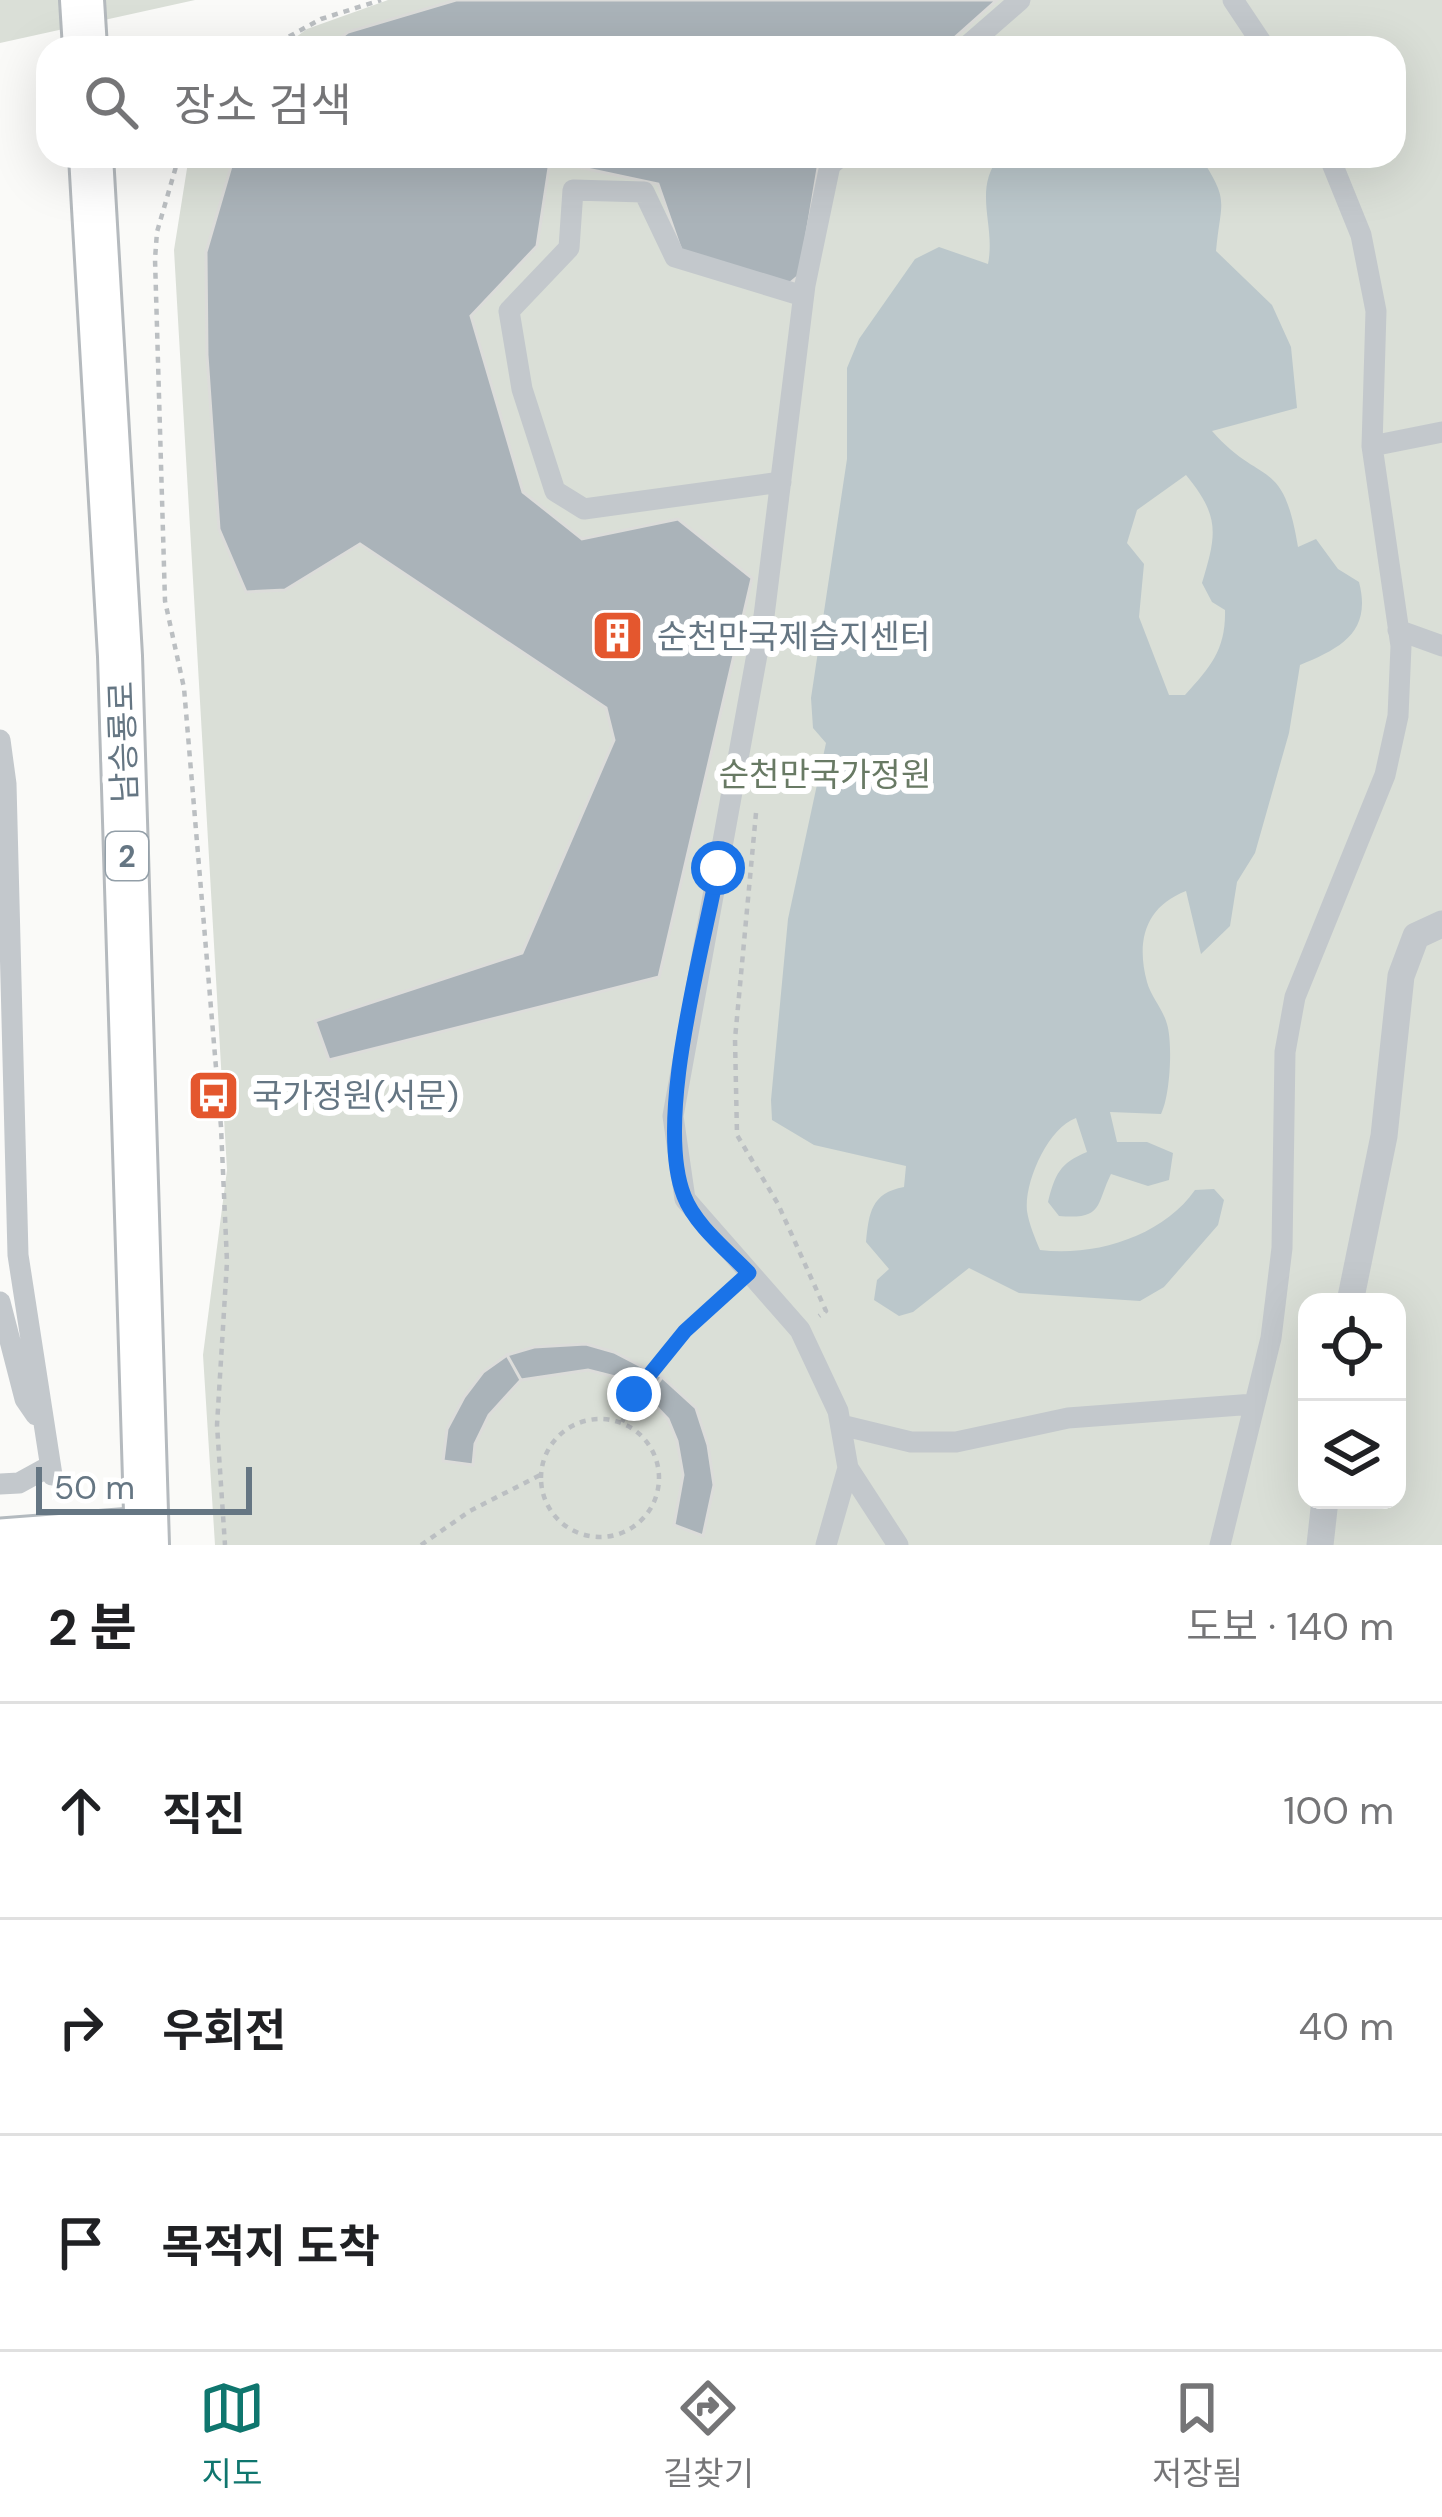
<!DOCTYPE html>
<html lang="ko">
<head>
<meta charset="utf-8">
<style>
  :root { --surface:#fff; --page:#f6f6f6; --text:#202124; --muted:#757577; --line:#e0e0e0; --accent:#0f766e }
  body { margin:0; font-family:"DM Sans","Noto Sans KR",sans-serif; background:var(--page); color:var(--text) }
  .controls { position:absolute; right:36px; bottom:36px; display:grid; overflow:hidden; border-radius:24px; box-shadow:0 12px 48px #0002 }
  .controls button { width:108px; height:108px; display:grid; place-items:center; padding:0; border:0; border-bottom:3px solid var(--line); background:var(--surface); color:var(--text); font:60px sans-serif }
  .scale { position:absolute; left:36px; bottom:30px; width:216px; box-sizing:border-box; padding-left:12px; border:6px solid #657683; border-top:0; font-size:33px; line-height:42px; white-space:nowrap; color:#657683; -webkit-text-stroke:9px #fff; paint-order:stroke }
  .stop { position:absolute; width:36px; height:36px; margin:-27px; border:9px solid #1a73e8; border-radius:50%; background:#fff }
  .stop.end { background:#1a73e8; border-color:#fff; box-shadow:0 3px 12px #0008 }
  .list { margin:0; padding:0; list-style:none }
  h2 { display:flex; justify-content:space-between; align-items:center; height:156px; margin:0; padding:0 48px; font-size:51px }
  h2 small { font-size:39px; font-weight:400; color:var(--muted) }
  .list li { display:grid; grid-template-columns:78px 1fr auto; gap:36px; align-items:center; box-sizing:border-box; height:216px; padding:0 48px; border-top:3px solid var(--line) }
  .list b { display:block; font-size:45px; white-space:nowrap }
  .list em { font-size:39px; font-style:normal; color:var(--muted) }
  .icon { flex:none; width:66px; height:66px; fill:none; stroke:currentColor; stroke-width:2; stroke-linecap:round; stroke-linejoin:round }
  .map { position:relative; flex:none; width:1442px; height:1545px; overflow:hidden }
  .search { position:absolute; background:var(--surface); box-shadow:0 12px 48px #0002; left:36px; right:36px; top:36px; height:132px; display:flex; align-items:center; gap:30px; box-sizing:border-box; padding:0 42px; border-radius:36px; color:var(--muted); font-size:45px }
  .sheet { height:804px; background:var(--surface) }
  nav { display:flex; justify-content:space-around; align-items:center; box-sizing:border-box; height:168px; border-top:3px solid var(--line); background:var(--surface); font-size:33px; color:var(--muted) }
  nav a { display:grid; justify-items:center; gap:6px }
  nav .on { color:var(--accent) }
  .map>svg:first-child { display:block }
  .green { fill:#dadfd7; fill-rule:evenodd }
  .water { fill:#bbc7cb; fill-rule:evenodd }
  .building { fill:#aab3b9; stroke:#dcdcda; stroke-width:3 }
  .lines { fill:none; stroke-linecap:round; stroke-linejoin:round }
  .secondary-casing { stroke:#b3babf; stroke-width:45 }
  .primary-casing { stroke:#b5babe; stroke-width:48 }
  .path { stroke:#bbbfc2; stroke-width:4.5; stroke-dasharray:6 6; stroke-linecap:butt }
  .pedestrian { stroke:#c3c8cc; stroke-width:21 }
  .minor { stroke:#c3c8cc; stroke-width:27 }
  .secondary { stroke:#fff; stroke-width:39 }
  .primary { stroke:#fff; stroke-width:42 }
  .route { stroke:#1a73e8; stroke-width:15 }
  .labels { text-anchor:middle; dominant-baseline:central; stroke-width:12; stroke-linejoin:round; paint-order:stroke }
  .shield { fill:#fff; stroke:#939fa8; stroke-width:3 }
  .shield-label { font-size:30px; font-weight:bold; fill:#657683 }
  .poi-label { font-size:33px; fill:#657683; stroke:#fff; text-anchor:start }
  .street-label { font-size:33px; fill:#657683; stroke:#fff }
  .park-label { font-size:33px; fill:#687a64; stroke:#fff }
</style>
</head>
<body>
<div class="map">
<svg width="1442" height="1545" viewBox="0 0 1442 1545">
  <rect width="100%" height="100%" fill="#fafaf8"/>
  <path class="green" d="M0,0H195L0,43Z
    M388,0H1442V1545H215L203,1355L227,1170L174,250L189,156H1394V48H281L307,29ZM1307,1302H1397V1500H1307Z"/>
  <path class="water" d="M1000,156H1200C1230,203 1221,198 1216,251L1272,305L1291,347L1297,408L1212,431C1261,487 1283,455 1298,547L1316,539L1338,569L1359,582C1372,632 1341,648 1300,665L1289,733L1255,853L1237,882L1230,926L1201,954L1186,891C1145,907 1136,941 1147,982C1151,997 1163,1009 1167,1024C1173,1044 1170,1097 1161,1114L1110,1112L1117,1142H1147L1173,1153L1169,1180L1148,1186L1111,1174C1096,1204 1104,1220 1059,1216L1048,1202C1055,1174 1060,1163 1087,1152L1076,1118C1048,1128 1024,1182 1027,1211C1029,1224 1035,1238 1040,1250C1095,1257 1163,1236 1195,1190L1214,1189L1224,1200L1218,1225L1164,1287L1140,1301L1019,1293L969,1268L913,1312L899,1316L874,1300L877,1280L889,1269L866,1242C869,1213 871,1193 904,1187L906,1166L814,1145L772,1120L771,1100L788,919L826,743L813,728L811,698L847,459V368L859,339L915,259L939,247L988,264C996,225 972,190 1000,156ZM1186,475C1220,516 1217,534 1202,583L1212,602L1225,610C1226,649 1211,667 1185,695H1169L1139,617L1144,564L1127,543L1137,510Z"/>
  <path class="building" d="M456,0H997L943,48H327L348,32Z
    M234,156H820L800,275L788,285L685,262L658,184L550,161L537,246L471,316L523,492L582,539L678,519L752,578L659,977L329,1060L315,1021L522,953L614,740L606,708L360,544L285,590L246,592L219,529L207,355L206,252Z
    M586,1344L614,1352L662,1377L648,1398L615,1377L588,1370L521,1380L507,1355L534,1347Z
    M507,1355L521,1380L489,1415L475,1444L473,1465L443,1461L447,1429L464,1397L483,1372Z
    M662,1377L696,1408L708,1445L714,1485L703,1536L674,1525L683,1475L677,1441L668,1419L648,1398Z"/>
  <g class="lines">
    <defs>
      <path id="secondary" d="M0,1539L146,1528"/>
      <path id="primary" d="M82,0L85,48
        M91,156L120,656L147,1545"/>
    </defs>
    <use href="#secondary" class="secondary-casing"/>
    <use href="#primary" class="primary-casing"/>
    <path class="path" d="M268,48L321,19L381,0
      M179,156L157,232L155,259L165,601L184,688L221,1127L227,1262L217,1425L225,1545
      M756,813L735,1039L737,1135L778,1204L826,1311L819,1316
      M541 1478a59 59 0 1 1 118 0a59 59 0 1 1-118 0Z
      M622,1422L654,1364L732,1288
      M421,1545L470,1511L540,1475"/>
    <path class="pedestrian" d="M1233,0L1265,48
      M965,48L1020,0
      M1372,446L1442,432
      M781,482L584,509L555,491L522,389L509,311L569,248L573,190L644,192L675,257L803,296
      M1398,630L1442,646
      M0,740L6,784L18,1255L52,1475
      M0,1302L25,1399L36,1415
      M841,1425L911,1442H956L1068,1418L1254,1404
      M848,1468L898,1545
      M0,1484L19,1483L50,1466
      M826,1545L848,1468L838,1411L800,1330L685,1199L673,1116L764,616L805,285L830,165L841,156
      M1220,1545L1271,1338L1282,1248L1285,1052L1295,997L1385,775L1398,716L1401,646L1372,446L1376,311L1361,235L1329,156"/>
    <path class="minor" d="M1350,1302L1384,1136L1401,976L1416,936L1442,924
      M1320,1545L1325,1500"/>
    <use href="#secondary" class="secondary"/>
    <use href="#primary" class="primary"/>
  </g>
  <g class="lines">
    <path class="route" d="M634,1394L685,1331L749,1273C728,1251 695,1225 684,1196C654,1120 703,950 718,868"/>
  </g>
  <defs>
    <symbol id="building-square" viewBox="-11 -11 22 22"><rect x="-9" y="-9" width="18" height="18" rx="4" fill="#e4572e" stroke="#fff"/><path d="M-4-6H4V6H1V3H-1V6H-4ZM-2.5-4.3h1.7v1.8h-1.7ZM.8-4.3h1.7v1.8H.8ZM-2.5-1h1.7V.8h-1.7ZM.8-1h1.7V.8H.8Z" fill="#fff"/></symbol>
    <symbol id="bus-square" viewBox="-11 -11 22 22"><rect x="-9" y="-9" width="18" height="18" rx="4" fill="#e4572e" stroke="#fff"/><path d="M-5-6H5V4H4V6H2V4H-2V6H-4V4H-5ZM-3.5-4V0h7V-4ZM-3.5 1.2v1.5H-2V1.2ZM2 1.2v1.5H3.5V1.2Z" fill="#fff"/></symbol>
  </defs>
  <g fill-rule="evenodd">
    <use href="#building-square" x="588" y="606" width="59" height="59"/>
    <use href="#bus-square" x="184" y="1066" width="59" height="59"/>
  </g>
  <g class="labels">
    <rect class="shield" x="106" y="832" width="42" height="48" rx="9"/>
    <g class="shield-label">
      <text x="127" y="856">2</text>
    </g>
    <g class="poi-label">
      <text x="657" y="636">순천만국제습지센터</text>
      <text x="252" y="1095">국가정원(서문)</text>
    </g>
    <g class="street-label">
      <text transform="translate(123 742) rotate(-92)">남승룡로</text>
    </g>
    <g class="park-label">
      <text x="825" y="774">순천만국가정원</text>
    </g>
  </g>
</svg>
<div class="controls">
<button><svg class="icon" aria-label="locate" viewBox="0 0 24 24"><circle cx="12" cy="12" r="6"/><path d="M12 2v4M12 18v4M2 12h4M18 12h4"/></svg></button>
<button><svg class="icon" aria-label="layers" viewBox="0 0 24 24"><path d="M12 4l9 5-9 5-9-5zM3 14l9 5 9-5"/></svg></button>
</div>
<div class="scale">50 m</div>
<div class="stop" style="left:718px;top:868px"></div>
<div class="stop end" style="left:634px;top:1394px"></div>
<div class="search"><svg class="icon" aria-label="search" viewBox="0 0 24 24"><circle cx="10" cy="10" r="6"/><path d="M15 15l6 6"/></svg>장소 검색</div>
</div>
<section class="sheet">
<h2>2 분<small>도보 · 140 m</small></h2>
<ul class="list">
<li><svg class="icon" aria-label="ahead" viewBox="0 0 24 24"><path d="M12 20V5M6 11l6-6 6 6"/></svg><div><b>직진</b></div><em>100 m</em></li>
<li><svg class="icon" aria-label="right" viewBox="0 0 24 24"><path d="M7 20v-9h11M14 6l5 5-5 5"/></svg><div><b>우회전</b></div><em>40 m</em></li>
<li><svg class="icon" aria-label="arrive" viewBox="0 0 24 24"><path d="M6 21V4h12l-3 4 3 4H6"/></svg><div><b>목적지 도착</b></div></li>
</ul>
</section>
<nav>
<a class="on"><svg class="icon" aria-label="map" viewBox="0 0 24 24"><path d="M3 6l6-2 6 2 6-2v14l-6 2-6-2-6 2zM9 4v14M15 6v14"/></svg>지도</a>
<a><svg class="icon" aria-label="directions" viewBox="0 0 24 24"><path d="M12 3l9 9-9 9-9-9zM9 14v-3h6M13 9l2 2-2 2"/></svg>길찾기</a>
<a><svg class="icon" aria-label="saved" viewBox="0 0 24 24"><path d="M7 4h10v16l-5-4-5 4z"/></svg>저장됨</a>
</nav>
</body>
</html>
